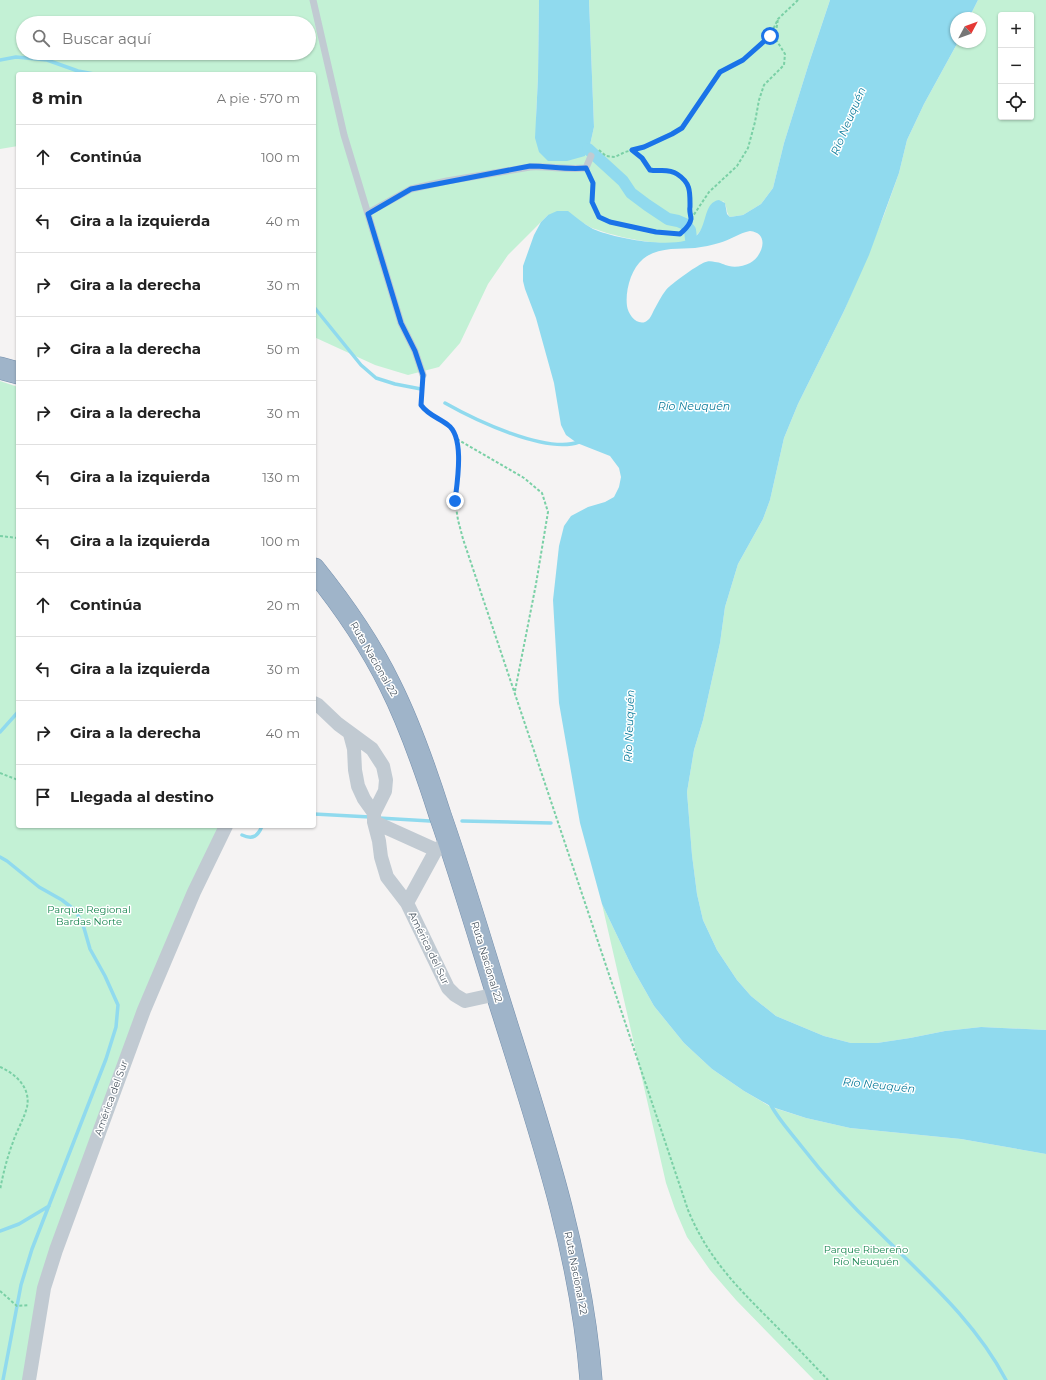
<!DOCTYPE html>
<html lang="es">
<head>
<meta charset="utf-8">
<style>
  :root { --surface:#fff; --page:#f6f6f6; --text:#222; --muted:#767676; --line:#e0e0e0 }
  body { margin:0; font-family:Montserrat,sans-serif; background:var(--page); color:var(--text) }
  .controls { position:absolute; right:12px; top:12px; display:grid; overflow:hidden; border-radius:4px; box-shadow:0 1px 3px #0004 }
  .controls button { width:36px; height:36px; display:grid; place-items:center; padding:0; border:0; border-bottom:1px solid var(--line); background:var(--surface); color:var(--text); font:20px sans-serif }
  .compass { position:absolute; left:950px; top:12px; width:36px; height:36px; border-radius:50%; background:var(--surface); box-shadow:0 1px 3px #0004; rotate:49deg }
  .stop { position:absolute; width:12px; height:12px; margin:-9px; border:3px solid #1a73e8; border-radius:50%; background:#fff }
  .stop.end { background:#1a73e8; border-color:#fff; box-shadow:0 1px 4px #0008 }
  .list { margin:0; padding:0; list-style:none }
  h2 { display:flex; justify-content:space-between; align-items:center; height:52px; margin:0; padding:0 16px; font-size:17px }
  h2 small { font-size:13px; font-weight:400; color:var(--muted) }
  .list li { display:grid; grid-template-columns:26px 1fr auto; gap:12px; align-items:center; box-sizing:border-box; height:64px; padding:0 16px; border-top:1px solid var(--line) }
  .list b { display:block; font-size:15px; white-space:nowrap }
  .list em { font-size:13px; font-style:normal; color:var(--muted) }
  .icon { flex:none; width:22px; height:22px; fill:none; stroke:currentColor; stroke-width:2; stroke-linecap:round; stroke-linejoin:round }
  .map { position:relative; flex:none; width:1046px; height:1380px; overflow:hidden }
  .search { position:absolute; background:var(--surface); box-shadow:0 1px 3px #0004; left:16px; top:16px; width:300px; height:44px; display:flex; align-items:center; gap:10px; box-sizing:border-box; padding:0 14px; border-radius:22px; color:var(--muted); font-size:15px }
  .panel { position:absolute; background:var(--surface); box-shadow:0 1px 3px #0004; left:16px; top:72px; width:300px; height:756px; border-radius:4px }
  .map>svg:first-child { display:block }
  .green { fill:#c3f1d5; fill-rule:evenodd }
  .water { fill:#90daee; fill-rule:evenodd }
  .lines { fill:none; stroke-linecap:round; stroke-linejoin:round }
  .stream { stroke:#90daee; stroke-width:3.5 }
  .canal { stroke:#90daee; stroke-width:12 }
  .trunk-casing { stroke:#7690ad; stroke-width:23 }
  .path { stroke:#7ad0a6; stroke-width:2; stroke-dasharray:3 2; stroke-linecap:butt }
  .service { stroke:#c1cad2; stroke-width:7 }
  .minor { stroke:#c1cad2; stroke-width:14 }
  .trunk { stroke:#9fb4c9; stroke-width:22 }
  .route { stroke:#1a73e8; stroke-width:5 }
  .labels { text-anchor:middle; dominant-baseline:central; stroke-width:3; stroke-linejoin:round; paint-order:stroke }
  .street-label { font-size:10px; fill:#4a5661; stroke:#fff }
  .park-label { font-size:10px; fill:#17864f; stroke:#fff }
  .water-label { font-size:11px; font-style:italic; fill:#0c7c9b; stroke:#fff }
</style>
</head>
<body>
<div class="map">
<svg width="1046" height="1380" viewBox="0 0 1046 1380">
  <rect width="100%" height="100%" fill="#f5f3f3"/>
  <path class="green" d="M0,0H539L538,77L536,117L585,156L590,145L594,127L589,0H830L809,63L784,143L773,188L761,204L743,215L730,217C725,212 728,206 723,201C717,209 698,236 692,239C671,250 616,237 595,229C590,228 586,224 581,222C571,218 559,217 548,215L508,255L488,284L460,343L439,367L408,375L375,365L314,337V74H18V146L0,149ZM23,23H309V53H23Z
    M978,0H1046V1030L981,1027L945,1031L910,1038L877,1043H851L824,1036L776,1016L751,996L737,980L717,950L703,920L697,894L692,855L687,792L694,750L703,720L720,643L725,607L738,564L763,519L770,500L784,438L798,404L844,311L884,215L899,173L907,140L924,104L958,42H980V18H969ZM1001,15H1031V117H1001Z
    M0,381L18,387V826H226L194,892L56,1250L29,1380H0Z
    M602,904L633,969L654,1006L684,1043L712,1069L744,1091L771,1107L806,1118L850,1128L961,1139L1046,1154V1380H814L736,1300L710,1270L687,1237L675,1209L666,1183Z"/>
  <path class="water" d="M539,0H589L594,127L590,145L585,156L567,161H548L539,152L535,138L538,77Z
    M830,0H978L969,18H956V42H958L924,104L907,140L899,173L869,255L844,311L798,404L784,438L770,500L763,519L738,564L725,607L720,643L703,720L694,750L687,792L692,855L697,894L703,920L717,950L737,980L751,996L776,1016L824,1036L851,1043H877L910,1038L945,1031L981,1027L1046,1030V1154L961,1139L850,1128L806,1118L772,1107L744,1091L712,1069L684,1043L654,1006L633,969L602,904L580,823L559,703L553,600L559,546L564,526L571,516L588,507L605,502L614,497L619,487L621,477L619,468L610,456L577,443L566,435L561,425L554,383L536,318L525,289L523,281V266L534,235L541,222L548,215L557,211H568C576,217 584,224 593,229C613,238 682,252 698,234C707,224 704,202 719,200L725,203L727,214L730,217L743,215L761,204L773,188L784,143L809,63ZM750,231C770,233 763,256 750,263C744,266 735,268 729,266C724,265 720,262 715,262C711,261 707,261 703,263C695,267 672,283 666,290C661,296 658,303 654,310C652,314 650,320 645,322C636,325 628,314 627,306C625,291 631,269 643,259C657,247 679,249 695,248C703,247 712,245 719,243C730,240 739,233 750,231Z"/>
  <g class="lines">
    <path class="stream" d="M0,60L16,57L47,60L78,71L94,74
      M314,307L361,365L376,378L395,384L421,389
      M445,403C475,420 546,454 579,442
      M0,732L18,712
      M314,814L370,817
      M379,818L430,821
      M462,821L551,823
      M242,835C253,840 258,836 262,826
      M0,857L7,861L39,887L62,900L76,911L84,928L90,949L105,976L118,1005L116,1027L106,1059L32,1249L21,1285L3,1380
      M770,1103C776,1117 793,1135 802,1147C826,1178 852,1206 880,1233C926,1279 975,1321 1006,1380
      M0,1231L19,1224L49,1206"/>
    <path class="canal" d="M588,149L623,181L631,193L647,205L668,219L678,221L685,224L690,230L691,239"/>
    <defs>
      <path id="trunk" d="M0,368L18,373
        M314,569C343,605 370,644 390,685C411,727 426,771 440,815C461,875 479,936 498,997C537,1122 581,1248 591,1380"/>
    </defs>
    <use href="#trunk" class="trunk-casing"/>
    <path class="path" d="M599,150L606,156L615,157L625,152L644,147L672,134L682,128L720,72L743,61L770,36L778,19L798,0
      M632,150L641,158L650,170L672,171L678,174L688,184L690,191L691,219
      M590,177C595,188 589,195 593,204C594,208 597,215 600,218C612,227 664,233 680,234L687,229L691,219L709,192L737,166L748,148L755,122L759,100L764,85L784,65L785,54L775,38L778,19
      M422,384L421,405L424,410L450,426L456,439L459,453L455,501L458,520L463,539L688,1210C707,1256 734,1284 769,1319C789,1339 809,1360 828,1380
      M457,439L524,478L542,493L548,512L536,584L515,691
      M0,536L18,538
      M0,773L18,780
      M0,1067C16,1074 31,1088 27,1107C24,1119 17,1130 13,1142C7,1158 3,1174 0,1190
      M0,1291L17,1306L29,1305"/>
    <path class="service" d="M313,0L344,135L401,323L415,351L423,375
      M368,213L411,189L447,181L530,167C549,166 567,170 586,168L591,156"/>
    <path class="minor" d="M314,703L318,705L338,724L372,749L383,766L386,780L385,791L374,813V822L379,841L381,857L387,877L407,903L448,988L455,995L465,1001L497,994
      M350,734L354,749L355,770L358,786L364,799L374,813
      M374,822L436,850
      M407,903L436,850L450,841
      M29,1380L44,1288L56,1250L144,1010L194,892L226,826"/>
    <use href="#trunk" class="trunk"/>
  </g>
  <g class="lines">
    <path class="route" d="M455,501C457,483 465,437 448,425C439,418 428,415 421,405L423,375L415,351L401,323L368,214L411,189L530,166C549,166 567,170 586,168L593,183L592,202L599,217L610,222L656,232L680,234C684,230 690,226 691,219C691,216 689,211 690,207C690,192 691,183 677,174C668,168 659,172 650,170L642,158L632,150L644,147L672,134L682,128L720,72L743,60L770,36"/>
  </g>
  <g class="labels">
    <g class="street-label">
      <text transform="translate(374 659) rotate(60)">Ruta Nacional 22</text>
      <text transform="translate(429 948) rotate(64)">América del Sur</text>
      <text transform="translate(487 962) rotate(73)">Ruta Nacional 22</text>
      <text transform="translate(111 1098) rotate(-70)">América del Sur</text>
      <text transform="translate(576 1273) rotate(79)">Ruta Nacional 22</text>
    </g>
    <g class="park-label">
      <text x="89" y="909">Parque Regional<tspan x="89" dy="12">Bardas Norte</tspan></text>
      <text x="866" y="1249">Parque Ribereño<tspan x="866" dy="12">Río Neuquén</tspan></text>
    </g>
    <g class="water-label">
      <text transform="translate(848 121) rotate(-67)">Río Neuquén</text>
      <text x="694" y="406">Río Neuquén</text>
      <text transform="translate(629 726) rotate(-88)">Río Neuquén</text>
      <text transform="translate(879 1085) rotate(6)">Río Neuquén</text>
    </g>
  </g>
</svg>
<div class="controls">
<button>+</button>
<button>−</button>
<button><svg class="icon" aria-label="locate" viewBox="0 0 24 24"><circle cx="12" cy="12" r="6"/><path d="M12 2v4M12 18v4M2 12h4M18 12h4"/></svg></button>
</div>
<svg class="compass" viewBox="-18 -18 36 36"><path d="M0-13l5 13h-10z" fill="#e53935"/><path d="M0 13l5-13h-10z" fill="#767676"/></svg>
<div class="stop" style="left:770px;top:36px"></div>
<div class="stop end" style="left:455px;top:501px"></div>
<div class="search"><svg class="icon" aria-label="search" viewBox="0 0 24 24"><circle cx="10" cy="10" r="6"/><path d="M15 15l6 6"/></svg>Buscar aquí</div>
<section class="panel">
<h2>8 min<small>A pie · 570 m</small></h2>
<ul class="list">
<li><svg class="icon" aria-label="ahead" viewBox="0 0 24 24"><path d="M12 20V5M6 11l6-6 6 6"/></svg><div><b>Continúa</b></div><em>100 m</em></li>
<li><svg class="icon" aria-label="left" viewBox="0 0 24 24"><path d="M17 20v-9H6M10 6l-5 5 5 5"/></svg><div><b>Gira a la izquierda</b></div><em>40 m</em></li>
<li><svg class="icon" aria-label="right" viewBox="0 0 24 24"><path d="M7 20v-9h11M14 6l5 5-5 5"/></svg><div><b>Gira a la derecha</b></div><em>30 m</em></li>
<li><svg class="icon" aria-label="right" viewBox="0 0 24 24"><path d="M7 20v-9h11M14 6l5 5-5 5"/></svg><div><b>Gira a la derecha</b></div><em>50 m</em></li>
<li><svg class="icon" aria-label="right" viewBox="0 0 24 24"><path d="M7 20v-9h11M14 6l5 5-5 5"/></svg><div><b>Gira a la derecha</b></div><em>30 m</em></li>
<li><svg class="icon" aria-label="left" viewBox="0 0 24 24"><path d="M17 20v-9H6M10 6l-5 5 5 5"/></svg><div><b>Gira a la izquierda</b></div><em>130 m</em></li>
<li><svg class="icon" aria-label="left" viewBox="0 0 24 24"><path d="M17 20v-9H6M10 6l-5 5 5 5"/></svg><div><b>Gira a la izquierda</b></div><em>100 m</em></li>
<li><svg class="icon" aria-label="ahead" viewBox="0 0 24 24"><path d="M12 20V5M6 11l6-6 6 6"/></svg><div><b>Continúa</b></div><em>20 m</em></li>
<li><svg class="icon" aria-label="left" viewBox="0 0 24 24"><path d="M17 20v-9H6M10 6l-5 5 5 5"/></svg><div><b>Gira a la izquierda</b></div><em>30 m</em></li>
<li><svg class="icon" aria-label="right" viewBox="0 0 24 24"><path d="M7 20v-9h11M14 6l5 5-5 5"/></svg><div><b>Gira a la derecha</b></div><em>40 m</em></li>
<li><svg class="icon" aria-label="arrive" viewBox="0 0 24 24"><path d="M6 21V4h12l-3 4 3 4H6"/></svg><div><b>Llegada al destino</b></div></li>
</ul>
</section>
</div>
</body>
</html>
